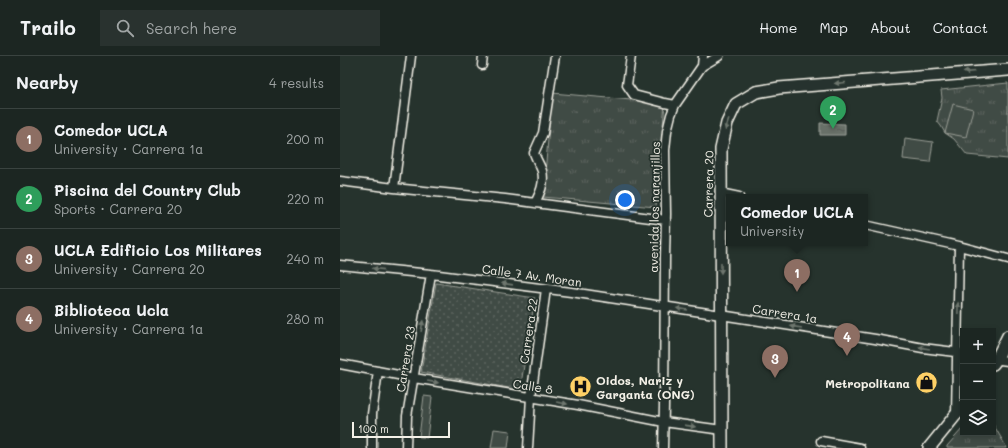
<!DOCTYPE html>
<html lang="en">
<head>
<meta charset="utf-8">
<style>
  :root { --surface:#1c2622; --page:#29322f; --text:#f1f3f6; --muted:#a0a5a5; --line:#3a4340; --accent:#ffd166 }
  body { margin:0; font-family:Mali,sans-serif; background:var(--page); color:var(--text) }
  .controls { position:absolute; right:12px; bottom:12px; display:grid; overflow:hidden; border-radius:0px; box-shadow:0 2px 6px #0003 }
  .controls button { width:36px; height:36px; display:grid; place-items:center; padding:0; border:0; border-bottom:1px solid var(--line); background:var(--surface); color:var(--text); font:20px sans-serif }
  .scale { position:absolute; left:12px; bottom:10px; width:98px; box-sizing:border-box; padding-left:4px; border:2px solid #f4f1e8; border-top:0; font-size:11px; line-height:14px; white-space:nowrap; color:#f4f1e8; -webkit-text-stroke:3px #26332d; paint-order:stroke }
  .you { position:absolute; left:285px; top:144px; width:14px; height:14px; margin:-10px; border:3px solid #fff; border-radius:50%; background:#1a73e8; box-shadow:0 0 0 6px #1a73e833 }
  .badge { display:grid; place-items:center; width:26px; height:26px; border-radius:50%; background:var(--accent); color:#fff; font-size:13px; font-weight:700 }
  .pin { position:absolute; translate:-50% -33px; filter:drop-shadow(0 1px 2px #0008) }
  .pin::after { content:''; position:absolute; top:21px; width:14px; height:12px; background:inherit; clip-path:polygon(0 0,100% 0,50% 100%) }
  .popup { position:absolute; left:386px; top:138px; width:142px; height:52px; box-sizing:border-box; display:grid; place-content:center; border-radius:0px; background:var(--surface); filter:drop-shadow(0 1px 3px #0005); font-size:13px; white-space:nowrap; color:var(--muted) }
  .popup b { font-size:15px; color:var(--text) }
  .popup::after { content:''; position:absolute; left:50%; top:100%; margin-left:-8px; border:8px solid transparent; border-top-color:var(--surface) }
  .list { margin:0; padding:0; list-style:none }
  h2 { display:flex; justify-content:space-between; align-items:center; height:52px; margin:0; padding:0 16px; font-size:17px }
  h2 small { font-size:13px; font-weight:400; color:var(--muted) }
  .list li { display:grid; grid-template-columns:26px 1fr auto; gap:12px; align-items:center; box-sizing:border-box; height:60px; padding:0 16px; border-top:1px solid var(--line) }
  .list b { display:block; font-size:15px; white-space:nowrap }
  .list p { margin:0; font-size:13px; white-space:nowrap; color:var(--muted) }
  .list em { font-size:13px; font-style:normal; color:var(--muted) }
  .icon { flex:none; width:22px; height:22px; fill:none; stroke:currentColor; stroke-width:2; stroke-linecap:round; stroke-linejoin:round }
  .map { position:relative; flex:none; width:668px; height:392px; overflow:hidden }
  header { display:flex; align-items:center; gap:24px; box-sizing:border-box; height:56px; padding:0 20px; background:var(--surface); border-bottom:1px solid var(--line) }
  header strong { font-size:19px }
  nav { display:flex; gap:22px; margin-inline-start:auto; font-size:14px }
  .search { width:280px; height:36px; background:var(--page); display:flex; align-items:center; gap:10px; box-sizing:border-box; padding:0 14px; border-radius:0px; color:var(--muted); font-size:15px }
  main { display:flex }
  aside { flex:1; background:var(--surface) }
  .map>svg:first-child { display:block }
  .grass { fill:url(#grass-dots); stroke:#9a9e96 }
  .park { fill:url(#park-tufts); stroke:#9a9e96 }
  .garden { fill:#414b45; stroke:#9a9e96 }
  .water { fill:url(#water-ripples); stroke:#9fa39b }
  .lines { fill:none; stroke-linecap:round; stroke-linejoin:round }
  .street-casing { stroke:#f4f1e8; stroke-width:11 }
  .secondary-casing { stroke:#f4f1e8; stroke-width:14 }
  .street { stroke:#26332d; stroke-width:8 }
  .secondary { stroke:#26332d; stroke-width:11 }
  .oneway { fill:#6e766e }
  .labels { text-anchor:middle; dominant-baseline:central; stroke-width:3.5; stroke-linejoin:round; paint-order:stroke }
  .street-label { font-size:12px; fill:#f4f1e8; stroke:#26332d }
  .poi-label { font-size:12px; font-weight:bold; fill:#f4f1e8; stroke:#26332d; text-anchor:start }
</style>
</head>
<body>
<header>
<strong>Trailo</strong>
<div class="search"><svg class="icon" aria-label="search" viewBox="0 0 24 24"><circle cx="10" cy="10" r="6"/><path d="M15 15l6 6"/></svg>Search here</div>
<nav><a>Home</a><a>Map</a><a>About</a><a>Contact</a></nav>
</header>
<main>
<aside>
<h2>Nearby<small>4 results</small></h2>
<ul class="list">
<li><span class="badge" style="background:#8d6e63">1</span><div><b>Comedor UCLA</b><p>University · Carrera 1a</p></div><em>200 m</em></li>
<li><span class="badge" style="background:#2e9e5b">2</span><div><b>Piscina del Country Club</b><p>Sports · Carrera 20</p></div><em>220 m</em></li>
<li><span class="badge" style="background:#8d6e63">3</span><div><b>UCLA Edificio Los Militares</b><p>University · Carrera 20</p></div><em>240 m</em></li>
<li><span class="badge" style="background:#8d6e63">4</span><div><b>Biblioteca Ucla</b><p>University · Carrera 1a</p></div><em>280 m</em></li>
</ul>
</aside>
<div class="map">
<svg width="668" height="392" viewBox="0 0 668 392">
  <defs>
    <pattern id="grass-dots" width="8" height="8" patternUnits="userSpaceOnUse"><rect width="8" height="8" fill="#414b45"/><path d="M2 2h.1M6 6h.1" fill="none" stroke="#5d6560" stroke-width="1.8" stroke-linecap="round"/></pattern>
    <pattern id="park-tufts" width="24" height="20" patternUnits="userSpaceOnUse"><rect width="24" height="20" fill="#414b45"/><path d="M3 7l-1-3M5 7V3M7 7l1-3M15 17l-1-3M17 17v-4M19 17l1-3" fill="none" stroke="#5d6560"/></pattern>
    <pattern id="water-ripples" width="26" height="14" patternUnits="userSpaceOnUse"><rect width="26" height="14" fill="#676f68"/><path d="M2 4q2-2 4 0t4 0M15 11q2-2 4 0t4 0" fill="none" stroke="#565a55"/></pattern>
  </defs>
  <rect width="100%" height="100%" fill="#26332d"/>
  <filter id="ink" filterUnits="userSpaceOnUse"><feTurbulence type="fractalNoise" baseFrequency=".025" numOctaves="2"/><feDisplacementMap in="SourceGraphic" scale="8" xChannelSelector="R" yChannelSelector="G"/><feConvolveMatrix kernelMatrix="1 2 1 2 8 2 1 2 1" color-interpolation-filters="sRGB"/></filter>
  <g filter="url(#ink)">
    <path class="grass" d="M96,227L195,242L180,334L81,316Z"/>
    <path class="park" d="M668,27V103L627,99L614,83L605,77L601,70L597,65L602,42L601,34Z
      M212,37L325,47L316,151L203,141Z
      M653,368L667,392H607V390L623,372V377H653Z"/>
    <path class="garden" d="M613,48L633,53L626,81L605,77Z
      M565,82L593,86L590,106L563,103Z
      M84,340L92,341L87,382L79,381Z
      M154,373L170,375L168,392H151Z"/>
    <path class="water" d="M480,67L505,68V79H480Z"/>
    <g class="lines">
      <defs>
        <path id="street" d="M291,0L287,29L294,39L325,47L335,49
          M142,9L143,0
          M362,10L363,0
          M0,125L54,132L165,143L326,164
          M54,132L71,0
          M380,137L399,141
          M195,147C200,137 205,127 202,115C200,109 196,103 194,97L203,77L215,0
          M525,169L619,190L668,203
          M0,209L91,218L231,236L381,259L535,283L583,292L623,297
          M653,303L668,305
          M0,308L74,322L238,349L324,366L382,374
          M616,360L619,190
          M481,385L520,392
          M32,392V358L38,315
          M66,392L67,360L91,218
          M188,392L191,341L206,233
          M323,392L324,350L325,201L326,158L325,94L327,75L331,59L335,49L362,10L379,0"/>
        <path id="secondary" d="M653,308L656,304L668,280
          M382,392L381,93L387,67L396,48L416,36L439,32L668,14
          M589,392L623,350"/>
      </defs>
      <use href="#street" class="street-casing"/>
      <use href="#secondary" class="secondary-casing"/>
      <use href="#street" class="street"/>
      <use href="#secondary" class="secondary"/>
    </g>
    <defs><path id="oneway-solid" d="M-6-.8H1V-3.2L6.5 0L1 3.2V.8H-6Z"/></defs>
    <g class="oneway">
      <use href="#oneway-solid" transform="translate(629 16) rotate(175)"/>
      <use href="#oneway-solid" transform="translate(500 27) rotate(175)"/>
      <use href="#oneway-solid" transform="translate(387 69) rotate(108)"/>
      <use href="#oneway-solid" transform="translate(381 212) rotate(90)"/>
      <use href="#oneway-solid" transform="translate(38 213) rotate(-174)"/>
      <use href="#oneway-solid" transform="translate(167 228) rotate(-172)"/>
      <use href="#oneway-solid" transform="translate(618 252) rotate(-89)"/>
      <use href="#oneway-solid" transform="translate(342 253) rotate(-171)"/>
      <use href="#oneway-solid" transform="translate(82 270) rotate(-81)"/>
      <use href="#oneway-solid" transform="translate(456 271) rotate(-171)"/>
      <use href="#oneway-solid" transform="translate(584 292) rotate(-171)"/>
      <use href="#oneway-solid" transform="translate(93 326) rotate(9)"/>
      <use href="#oneway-solid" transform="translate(222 347) rotate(10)"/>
      <use href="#oneway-solid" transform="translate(350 370) rotate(8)"/>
    </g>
  </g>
  <defs>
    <symbol id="shop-disc" viewBox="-11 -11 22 22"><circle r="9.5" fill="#ffd166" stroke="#26332d"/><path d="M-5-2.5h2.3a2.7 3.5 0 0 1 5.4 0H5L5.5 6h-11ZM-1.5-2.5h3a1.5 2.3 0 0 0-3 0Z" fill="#111"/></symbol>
    <symbol id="hospital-disc" viewBox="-11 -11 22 22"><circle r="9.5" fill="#ffd166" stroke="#26332d"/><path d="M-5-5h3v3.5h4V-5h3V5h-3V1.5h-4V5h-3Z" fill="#111"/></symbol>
  </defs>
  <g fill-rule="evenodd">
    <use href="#shop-disc" x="574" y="314" width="25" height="25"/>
    <use href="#hospital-disc" x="228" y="318" width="25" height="25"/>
  </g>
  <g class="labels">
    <g class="street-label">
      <text transform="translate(368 128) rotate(-89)">Carrera 20</text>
      <text transform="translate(314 151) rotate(-89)">avenida los naranjillos</text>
      <text transform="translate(192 219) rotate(8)">Calle 7 Av. Moran</text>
      <text transform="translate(445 257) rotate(9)">Carrera 1a</text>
      <text transform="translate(188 275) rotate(-82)">Carrera 22</text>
      <text transform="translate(65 303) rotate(-81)">Carrera 23</text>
      <text transform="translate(193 330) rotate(9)">Calle 8</text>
    </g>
    <g class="poi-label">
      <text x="256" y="324">Oidos, Nariz y<tspan x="256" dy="14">Garganta (ONG)</tspan></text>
      <text x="570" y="327" text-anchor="end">Metropolitana</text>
    </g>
  </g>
</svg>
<div class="controls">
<button>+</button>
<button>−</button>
<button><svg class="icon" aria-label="layers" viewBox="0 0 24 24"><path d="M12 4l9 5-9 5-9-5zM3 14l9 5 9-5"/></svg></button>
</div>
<div class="scale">100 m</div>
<div class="you"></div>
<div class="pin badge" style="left:457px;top:236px;background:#8d6e63">1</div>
<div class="popup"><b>Comedor UCLA</b>University</div>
<div class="pin badge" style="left:493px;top:73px;background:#2e9e5b">2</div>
<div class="pin badge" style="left:435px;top:322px;background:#8d6e63">3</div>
<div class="pin badge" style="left:507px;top:300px;background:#8d6e63">4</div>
</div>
</main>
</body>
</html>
